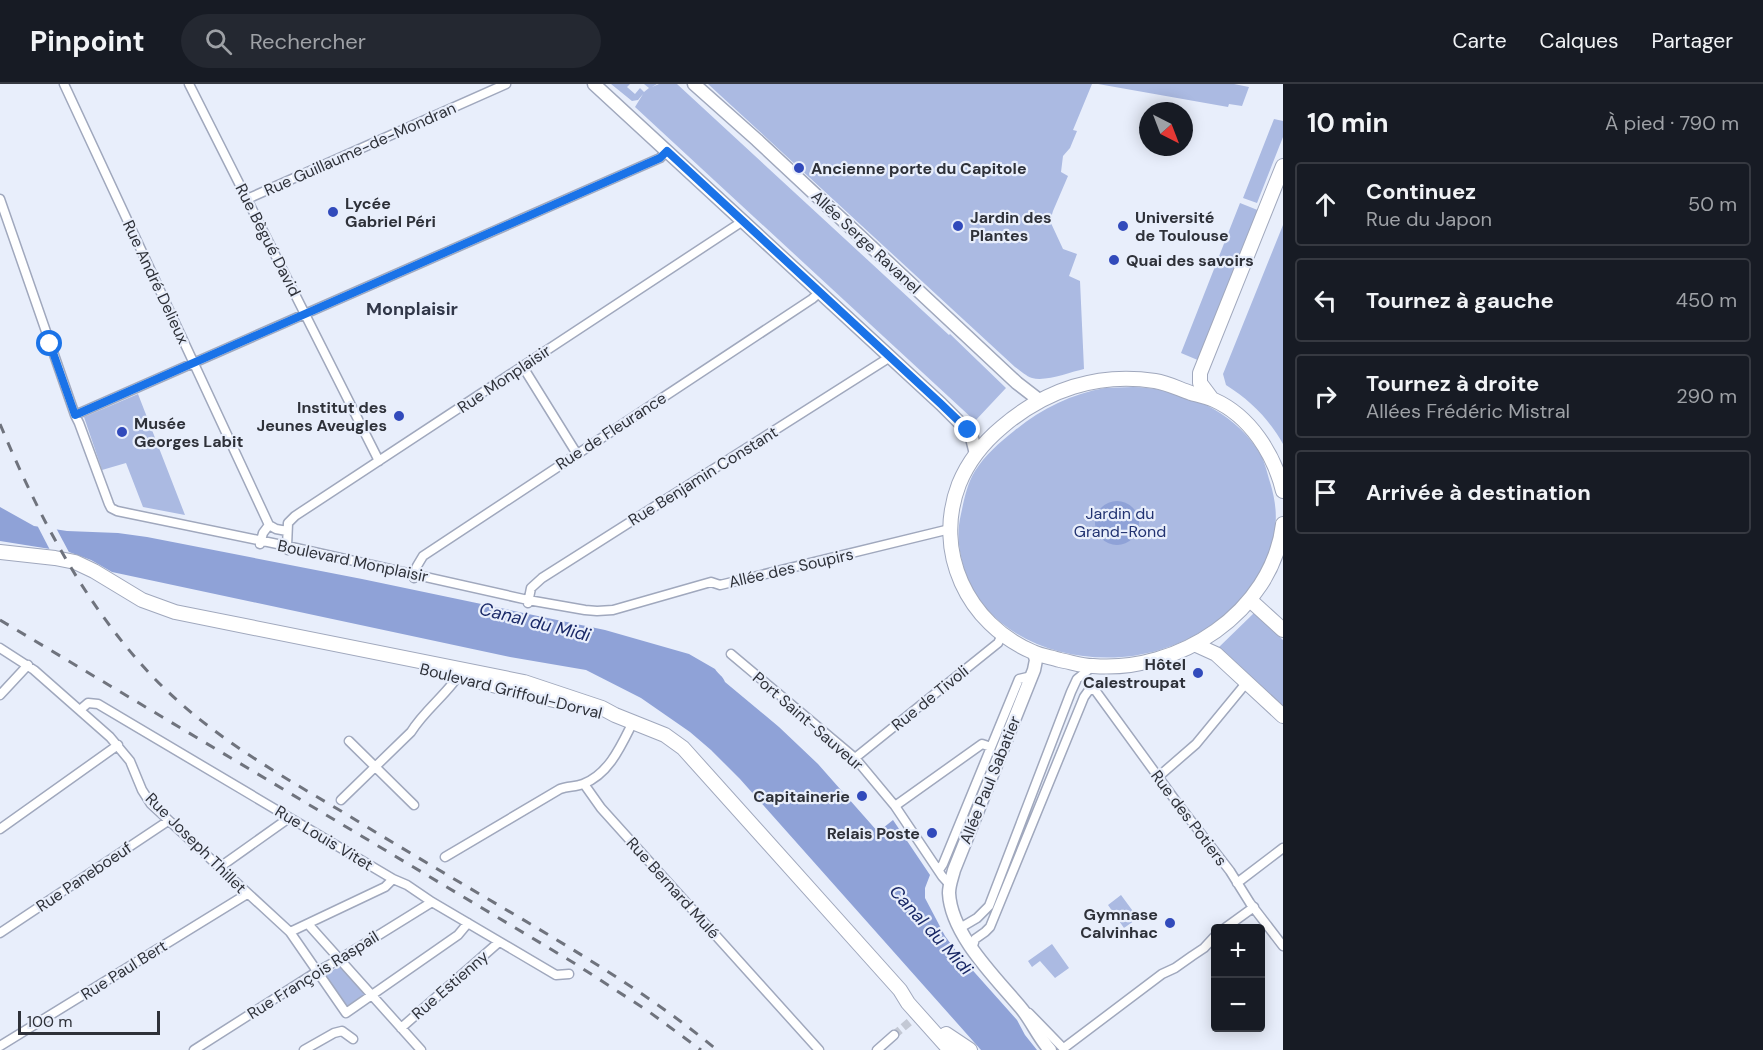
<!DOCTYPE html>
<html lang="fr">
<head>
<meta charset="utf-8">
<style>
  :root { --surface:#171b24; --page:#242831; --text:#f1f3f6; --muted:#9ea1a6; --line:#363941 }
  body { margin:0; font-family:"DM Sans",sans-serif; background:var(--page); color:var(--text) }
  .controls { position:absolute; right:18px; bottom:18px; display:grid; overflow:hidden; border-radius:6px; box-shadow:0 3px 15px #0003 }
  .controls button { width:54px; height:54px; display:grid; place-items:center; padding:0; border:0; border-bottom:2px solid var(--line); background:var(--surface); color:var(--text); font:30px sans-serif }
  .compass { position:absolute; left:1139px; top:18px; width:54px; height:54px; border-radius:50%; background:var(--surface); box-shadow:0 3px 15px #0003; rotate:138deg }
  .scale { position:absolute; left:18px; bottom:15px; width:142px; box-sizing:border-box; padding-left:6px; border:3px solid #2e3139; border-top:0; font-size:16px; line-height:21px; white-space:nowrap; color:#2e3139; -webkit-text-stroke:4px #e8eefb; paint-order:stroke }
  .stop { position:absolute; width:18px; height:18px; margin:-14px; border:4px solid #1a73e8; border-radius:50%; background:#fff }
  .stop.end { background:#1a73e8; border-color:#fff; box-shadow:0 2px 6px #0008 }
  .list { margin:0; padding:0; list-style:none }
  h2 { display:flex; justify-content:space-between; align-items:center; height:78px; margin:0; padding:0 24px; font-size:26px }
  h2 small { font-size:20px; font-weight:400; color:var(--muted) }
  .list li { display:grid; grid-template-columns:39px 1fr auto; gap:18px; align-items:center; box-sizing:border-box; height:84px; margin:0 12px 12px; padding:0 12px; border:2px solid var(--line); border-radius:6px }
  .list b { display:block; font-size:22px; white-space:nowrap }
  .list p { margin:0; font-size:20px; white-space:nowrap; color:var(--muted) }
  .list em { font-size:20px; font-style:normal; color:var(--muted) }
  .icon { flex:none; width:33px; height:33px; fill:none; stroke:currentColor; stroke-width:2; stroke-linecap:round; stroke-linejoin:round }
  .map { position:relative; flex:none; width:1283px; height:966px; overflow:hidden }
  header { display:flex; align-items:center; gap:36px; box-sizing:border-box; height:84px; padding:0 30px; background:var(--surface); border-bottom:2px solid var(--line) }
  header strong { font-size:28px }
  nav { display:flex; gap:33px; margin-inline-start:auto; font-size:21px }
  .search { width:420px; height:54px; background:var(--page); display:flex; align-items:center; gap:15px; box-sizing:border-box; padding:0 21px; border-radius:33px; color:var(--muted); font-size:22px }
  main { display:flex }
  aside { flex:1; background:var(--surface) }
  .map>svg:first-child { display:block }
  .green { fill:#abbae2 }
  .water { fill:#8fa2d7 }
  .pier { fill:#e8eefb }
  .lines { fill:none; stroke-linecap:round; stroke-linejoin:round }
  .street-tunnel { stroke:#c3c8d4; stroke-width:8; stroke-dasharray:8 4; stroke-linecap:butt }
  .street-casing { stroke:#a0a8bd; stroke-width:11 }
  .secondary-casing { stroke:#a0a8bd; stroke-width:15 }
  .primary-casing { stroke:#a0a8bd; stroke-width:16 }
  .street { stroke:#fff; stroke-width:8 }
  .secondary { stroke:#fff; stroke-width:12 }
  .primary { stroke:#fff; stroke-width:14 }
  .rail { stroke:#6f737d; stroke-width:3; stroke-dasharray:10 10; stroke-linecap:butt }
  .route { stroke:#1a73e8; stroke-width:8 }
  .poi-dot { fill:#314abb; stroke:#e8eefb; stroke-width:2 }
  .labels { text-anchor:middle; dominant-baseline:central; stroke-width:4.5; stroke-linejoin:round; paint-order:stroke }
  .street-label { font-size:16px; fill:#2e3139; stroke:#e8eefb }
  .poi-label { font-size:16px; font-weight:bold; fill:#2e3139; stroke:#e8eefb; text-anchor:start }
  .park-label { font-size:16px; fill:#223371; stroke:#e8eefb }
  .neighbourhood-label { font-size:18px; font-weight:bold; fill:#313748; stroke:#e8eefb }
  .water-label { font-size:18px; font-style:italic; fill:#1a2967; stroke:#e8eefb }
</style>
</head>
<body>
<header>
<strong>Pinpoint</strong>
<div class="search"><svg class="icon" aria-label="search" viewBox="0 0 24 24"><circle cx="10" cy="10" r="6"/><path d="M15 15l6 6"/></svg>Rechercher</div>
<nav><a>Carte</a><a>Calques</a><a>Partager</a></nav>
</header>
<main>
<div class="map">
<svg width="1283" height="966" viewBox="0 0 1283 966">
  <rect width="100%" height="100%" fill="#e8eefb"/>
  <path class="green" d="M611,0H630L627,3L635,10L640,4L644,8L649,4L644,0H657L652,3L659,0H677L949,251L950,250L1006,304L975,337L635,23L643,10L638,16L632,17Z
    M708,0H1092L1073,46L1077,47L1070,64L1063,72L1061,88L1068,92L1053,127L1050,137L1063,165L1077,170L1069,192L1080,197L1084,285C1070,288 1046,298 1032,294C1026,292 1020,286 1015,283Z
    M1098,0H1234L1249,3L1242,22L1229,20L1228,23Z
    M1274,35L1283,37V53L1257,119L1243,114Z
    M1240,119L1260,127L1200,277L1181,269Z
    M1283,141V360C1269,335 1250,316 1226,301L1223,290Z
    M1105,304C1119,304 1133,302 1147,304C1192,308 1240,332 1262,373C1265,380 1267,388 1269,395C1275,413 1278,432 1274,450C1260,520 1191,568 1122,573C1060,578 989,552 966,490C959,470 956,451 961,430C964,416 967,400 975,387C985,371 1000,358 1014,347C1041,325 1071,310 1105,304Z
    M138,310L185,431L143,423L126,379L102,386L84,333Z
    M1254,529L1283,556V624L1217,565Z
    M1121,811L1138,834L1124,844L1108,821Z
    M1052,860L1069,884L1055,894L1040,877L1032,883L1028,877Z
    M341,881L366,910L347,923L325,891Z"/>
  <path class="water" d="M1095 439a22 22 0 1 1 44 0a22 22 0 1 1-44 0Z
    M0,423L34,442L67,447L118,449L147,453L362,495L605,546L689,570L715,585C718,590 723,592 725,598L779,643L818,680L878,748L893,736L930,791L925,804V814L945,852L959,871L1017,936L1025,951L1037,966H981L740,695L711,666L690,648L641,614L586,586L510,573L112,488L91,476L69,468L0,457Z"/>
  <path class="pier" d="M36,439L55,442L71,472L51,468Z"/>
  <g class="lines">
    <path class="street-tunnel" d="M894,951L913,935"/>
    <defs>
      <path id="street" d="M64,0L269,441L263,449L260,460
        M189,0L379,377
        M0,115L75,331L79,339L109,420L111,424L117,427L287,462L528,516L585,526L597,527L613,526L711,498L720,501L950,445
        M247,115L506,0
        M523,283L577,370
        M75,331L660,74L667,67
        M269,441L276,445L287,447
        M288,466L287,462L288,439L295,432L743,137
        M414,494L417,482L423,472L812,215L820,208
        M528,519L531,504L542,494L890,273
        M0,564L34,586L110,653L130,677L142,706L151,720L290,848L346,929L458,851L468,839
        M731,570L855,674L895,722L942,792L950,801
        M0,611L28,581
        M81,625L88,619L98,620L393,795L407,801L432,818L556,891L569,890
        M349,657L414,721
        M855,674L998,559L1002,551
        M1158,693L1196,660L1247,598
        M584,700L601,724L819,966
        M341,716L411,648C425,625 449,609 463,585
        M895,722L982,660L991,663
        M0,745L118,661
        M445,773L560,705C568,702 575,703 583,700C609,690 621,662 633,638
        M220,783L289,734
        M939,786L943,780L1019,595L1032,592
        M1237,799L1283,764
        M308,840L421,966
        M960,844L977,834L989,822L1071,608L1077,595L1092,583
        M1225,844L1254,823
        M290,848L385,803L393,795
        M0,849L168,737
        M972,865L975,855L985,848L990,843L1084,613L1089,606H1095L1178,720L1230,787L1250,819L1283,862
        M1029,929L1065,966
        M401,944L499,858
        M0,962L247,810
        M1064,964L1162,890L1175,884L1192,872L1204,864L1216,851
        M194,966L318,887L340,875L432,818
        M304,966L334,949L342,947L353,955
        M877,966L894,951"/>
      <path id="secondary" d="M594,0L941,320L971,350L976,370
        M694,0L757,56L1017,299L1039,316
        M1034,569L1036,576L1034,586L954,786C952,794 949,801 949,809C951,851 996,894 1021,924C1032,937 1038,953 1050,966"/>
      <path id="primary" d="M1212,315L1200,299V289L1283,82
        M1283,407C1274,370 1250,332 1214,316C1207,313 1198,311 1191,309C1179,305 1168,299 1155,297C1098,288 1045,306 1002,343C984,358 968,378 959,400C933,467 967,540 1033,568C1041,572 1051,573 1060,576C1071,578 1082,582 1093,582C1178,589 1272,529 1283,440
        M0,468L55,474L75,478L94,487L142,516L175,528L524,598L602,624L615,631L665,651L683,664L900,906L908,919L950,966
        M1250,516L1283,546
        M1194,560L1216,570L1283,632
        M472,596L558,617
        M946,950L970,966"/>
    </defs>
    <use href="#street" class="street-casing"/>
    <use href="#secondary" class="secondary-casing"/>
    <use href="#primary" class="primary-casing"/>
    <use href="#street" class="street"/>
    <use href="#secondary" class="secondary"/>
    <use href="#primary" class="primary"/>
    <path class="rail" d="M0,340C38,431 85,522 154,594C208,650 275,688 341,727C401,764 461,799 522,835C589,875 657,916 717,966
      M0,536L574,879L648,927L701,966"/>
  </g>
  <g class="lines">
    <path class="route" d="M50,260L75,331L660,74L667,67L941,320L968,346"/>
  </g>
  <g class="poi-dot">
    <circle cx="799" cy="84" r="6"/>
    <circle cx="333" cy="128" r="6"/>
    <circle cx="958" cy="142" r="6"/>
    <circle cx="1123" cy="142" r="6"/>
    <circle cx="1114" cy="176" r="6"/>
    <circle cx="399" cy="332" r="6"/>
    <circle cx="122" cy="348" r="6"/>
    <circle cx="1198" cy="589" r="6"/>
    <circle cx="862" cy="712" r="6"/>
    <circle cx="932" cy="749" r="6"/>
    <circle cx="1170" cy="839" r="6"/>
  </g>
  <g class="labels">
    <g class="street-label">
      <text transform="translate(360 65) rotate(-24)">Rue Guillaume-de-Mondran</text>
      <text transform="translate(268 156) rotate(63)">Rue Bègué David</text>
      <text transform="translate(866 158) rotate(43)">Allée Serge Ravanel</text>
      <text transform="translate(156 198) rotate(65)">Rue André Delieux</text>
      <text transform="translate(504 295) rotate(-34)">Rue Monplaisir</text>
      <text transform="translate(611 347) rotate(-33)">Rue de Fleurance</text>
      <text transform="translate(703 392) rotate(-32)">Rue Benjamin Constant</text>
      <text transform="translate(353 477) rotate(12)">Boulevard Monplaisir</text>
      <text transform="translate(791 484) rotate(-13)">Allée des Soupirs</text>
      <text transform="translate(511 607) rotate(14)">Boulevard Griffoul-Dorval</text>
      <text transform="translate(930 614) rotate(-39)">Rue de Tivoli</text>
      <text transform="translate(808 637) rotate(41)">Port Saint-Sauveur</text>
      <text transform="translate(990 696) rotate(-68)">Allée Paul Sabatier</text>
      <text transform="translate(1189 734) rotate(53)">Rue des Potiers</text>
      <text transform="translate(324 754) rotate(31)">Rue Louis Vitet</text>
      <text transform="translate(196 759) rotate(45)">Rue Joseph Thillet</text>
      <text transform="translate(84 793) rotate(-34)">Rue Paneboeuf</text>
      <text transform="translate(673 804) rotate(48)">Rue Bernard Mulé</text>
      <text transform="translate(124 886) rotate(-32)">Rue Paul Bert</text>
      <text transform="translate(313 891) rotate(-32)">Rue François Raspail</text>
      <text transform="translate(450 901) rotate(-41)">Rue Estienny</text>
    </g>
    <g class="poi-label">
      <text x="811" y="84">Ancienne porte du Capitole</text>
      <text x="345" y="119">Lycée<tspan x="345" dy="18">Gabriel Péri</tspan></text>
      <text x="970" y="133">Jardin des<tspan x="970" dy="18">Plantes</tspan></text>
      <text x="1135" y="133">Université<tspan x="1135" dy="18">de Toulouse</tspan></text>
      <text x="1126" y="176">Quai des savoirs</text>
      <text x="387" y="323" text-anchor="end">Institut des<tspan x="387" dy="18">Jeunes Aveugles</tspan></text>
      <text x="134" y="339">Musée<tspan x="134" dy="18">Georges Labit</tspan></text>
      <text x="1186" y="580" text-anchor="end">Hôtel<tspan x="1186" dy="18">Calestroupat</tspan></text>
      <text x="850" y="712" text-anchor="end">Capitainerie</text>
      <text x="920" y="749" text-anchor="end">Relais Poste</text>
      <text x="1158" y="830" text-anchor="end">Gymnase<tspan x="1158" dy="18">Calvinhac</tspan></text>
    </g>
    <g class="park-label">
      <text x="1120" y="429">Jardin du<tspan x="1120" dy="18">Grand-Rond</tspan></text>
    </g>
    <g class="neighbourhood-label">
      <text x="412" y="225">Monplaisir</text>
    </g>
    <g class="water-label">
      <text transform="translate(535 538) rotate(14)">Canal du Midi</text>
      <text transform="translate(931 846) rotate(48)">Canal du Midi</text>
    </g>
  </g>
</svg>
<div class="controls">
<button>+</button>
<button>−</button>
</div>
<svg class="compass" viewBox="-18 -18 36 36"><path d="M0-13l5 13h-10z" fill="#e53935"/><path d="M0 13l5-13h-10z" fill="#9ea1a6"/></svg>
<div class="scale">100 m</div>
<div class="stop" style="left:50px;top:260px"></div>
<div class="stop end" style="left:968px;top:346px"></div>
</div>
<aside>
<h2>10 min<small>À pied · 790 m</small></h2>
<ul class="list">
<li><svg class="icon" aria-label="ahead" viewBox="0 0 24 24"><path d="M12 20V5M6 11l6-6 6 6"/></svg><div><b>Continuez</b><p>Rue du Japon</p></div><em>50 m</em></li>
<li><svg class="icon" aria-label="left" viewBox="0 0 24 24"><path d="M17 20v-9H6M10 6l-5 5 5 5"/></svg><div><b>Tournez à gauche</b></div><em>450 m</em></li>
<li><svg class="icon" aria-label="right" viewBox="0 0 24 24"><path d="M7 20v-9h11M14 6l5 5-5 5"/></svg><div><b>Tournez à droite</b><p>Allées Frédéric Mistral</p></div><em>290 m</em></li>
<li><svg class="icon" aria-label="arrive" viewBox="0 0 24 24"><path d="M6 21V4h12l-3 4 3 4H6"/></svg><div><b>Arrivée à destination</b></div></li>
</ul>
</aside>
</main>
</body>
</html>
